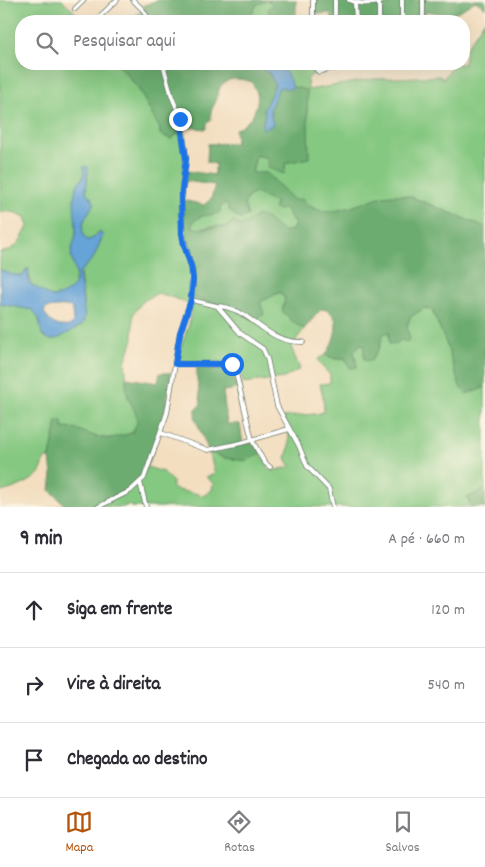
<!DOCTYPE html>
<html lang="pt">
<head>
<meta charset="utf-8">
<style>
  :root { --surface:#fff; --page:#f7f7f7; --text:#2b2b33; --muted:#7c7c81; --line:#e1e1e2; --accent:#b45309 }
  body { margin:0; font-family:Dekko,sans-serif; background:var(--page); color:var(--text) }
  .stop { position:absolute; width:15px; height:15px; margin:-11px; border:4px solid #1a73e8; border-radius:50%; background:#fff }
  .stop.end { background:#1a73e8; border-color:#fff; box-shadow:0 1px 5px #0008 }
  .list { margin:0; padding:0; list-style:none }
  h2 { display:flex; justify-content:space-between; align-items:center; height:65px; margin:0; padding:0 20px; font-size:21px }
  h2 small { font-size:16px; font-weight:400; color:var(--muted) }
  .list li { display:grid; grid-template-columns:32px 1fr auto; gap:15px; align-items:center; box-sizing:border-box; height:75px; padding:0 20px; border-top:1px solid var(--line) }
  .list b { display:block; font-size:19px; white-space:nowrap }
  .list em { font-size:16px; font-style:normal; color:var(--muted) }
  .icon { flex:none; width:28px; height:28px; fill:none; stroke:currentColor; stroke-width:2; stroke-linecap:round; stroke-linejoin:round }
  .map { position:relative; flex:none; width:485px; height:507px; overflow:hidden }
  .search { position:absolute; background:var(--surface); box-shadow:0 5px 20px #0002; left:15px; right:15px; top:15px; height:55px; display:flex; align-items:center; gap:12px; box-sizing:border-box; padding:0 18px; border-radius:20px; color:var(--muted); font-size:19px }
  .sheet { height:290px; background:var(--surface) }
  nav { display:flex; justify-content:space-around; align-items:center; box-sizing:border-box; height:70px; border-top:1px solid var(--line); background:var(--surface); font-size:14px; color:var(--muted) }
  nav a { display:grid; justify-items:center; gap:2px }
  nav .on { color:var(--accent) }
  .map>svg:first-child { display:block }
  .green { fill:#85c881; stroke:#52825a }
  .forest { fill:#6cac6f; stroke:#467452; fill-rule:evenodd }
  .water { fill:#66a3d7; stroke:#427086; fill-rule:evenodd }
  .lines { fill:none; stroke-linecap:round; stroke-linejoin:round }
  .street-casing { stroke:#697565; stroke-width:5.5 }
  .street { stroke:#fff; stroke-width:4 }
  .route { stroke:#1a73e8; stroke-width:6 }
</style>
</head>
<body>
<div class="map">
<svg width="485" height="507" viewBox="0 0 485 507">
  <rect width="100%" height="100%" fill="#fcf5e5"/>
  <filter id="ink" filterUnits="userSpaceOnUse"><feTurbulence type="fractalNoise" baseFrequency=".02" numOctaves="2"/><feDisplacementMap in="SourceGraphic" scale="10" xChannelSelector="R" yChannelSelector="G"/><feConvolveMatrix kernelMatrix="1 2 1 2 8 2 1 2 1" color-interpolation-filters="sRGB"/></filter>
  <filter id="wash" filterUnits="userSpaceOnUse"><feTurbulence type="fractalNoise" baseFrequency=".0096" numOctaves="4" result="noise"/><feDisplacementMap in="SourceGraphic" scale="20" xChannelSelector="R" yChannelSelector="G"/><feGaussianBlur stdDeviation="1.12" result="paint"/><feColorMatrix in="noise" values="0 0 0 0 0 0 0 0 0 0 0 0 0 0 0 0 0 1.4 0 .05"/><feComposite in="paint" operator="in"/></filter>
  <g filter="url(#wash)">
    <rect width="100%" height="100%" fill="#f3dec0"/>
    <path class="green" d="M0,0H62L84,21H21V64H118L138,88L160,129V134L171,139L184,129L187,157L183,200L185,242L195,268L194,298L231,307L260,302L280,292C292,307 286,319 304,329L291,347L300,369L284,378L243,383L239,366L225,362H176L189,324L192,304L158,293L143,301L133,314V339L125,362L128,397L138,415L137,426L132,433C122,436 111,439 100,438C82,435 75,423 55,432L50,458H45C44,462 43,466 41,470C36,481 12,490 0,492V304L33,310L39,319L41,327L59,338L82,325L83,300L80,272L94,257L103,235L98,232L92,239L87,240C76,228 88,214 94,203L86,192L88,172L78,183L75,199L76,233L72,258L76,273L75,284L65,295L51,297C35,291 28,287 29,269H26L24,275H13L0,270V252C15,252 22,239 28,226L25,217C17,213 10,210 0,213Z
      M267,0L274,4L281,20L296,16V21H253L251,16L256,5Z
      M485,20V227L412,197C401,195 390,194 380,197C356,204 323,224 302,199L294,200L267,173L252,174L256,155L268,158L284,173L299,88L293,87C288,73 275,75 271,64H333V70L311,75L307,80L308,90L372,79L440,76L443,79L454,64H464L466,48Z
      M254,193C261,194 268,200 276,202L275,208H285L295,224L293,229C282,235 275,227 267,219L254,218L241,226L225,227L217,226L197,229L192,227L193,222C202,213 216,209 227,202L248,216L244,205L248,197Z
      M424,308L432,310L445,340L461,389L475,392L485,387V489L467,498L472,507H132L128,505L123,507H94L124,491L136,483L147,467L163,472L173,482L172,488C183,493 193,491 203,496L212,490L213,483L206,477L215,474L209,452L225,458L261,453L271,471L291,467L286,458C291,445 290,429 283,417L315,414L324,412L323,396L320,384L330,383V375L320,364L318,359L326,355L336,359L345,358L357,366L354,352L360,344L379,348L383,333L389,331V343L407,327L410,317Z"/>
    <path class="forest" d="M158,0H266L256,5L251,16L253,21H126L145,9L142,6Z
      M267,0H296V16L281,20L270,18L268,9L273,4Z
      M314,0H485V8L484,6L475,1C454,15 451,16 426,11L425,21H332L331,13L315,14Z
      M118,64H262L263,70L269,73L275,85L264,109L265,114L262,126L272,118L270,109L279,86L291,89L293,87L307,90L309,158L286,163L284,174L268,168V158L256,155L252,173H267L294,200L302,199C323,224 356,204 380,197C390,194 401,195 411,197L485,227V387L466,394L461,389L445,340L432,310L424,308L410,317L407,327L410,339L407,342L401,340L396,344H389V332L383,334L379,348L371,361L364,360V345L360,344L354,352L357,367L350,368L345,358L336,359L326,355C334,342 346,311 321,309L304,329L294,323L282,311L285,298L280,292L260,302L264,314L254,321L231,307L194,298L195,268L185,242L183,231V200L204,205L211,199L215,185L185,181L187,171L214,175L216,164L207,162L208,144L236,143L235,129C249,126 260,107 257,93C256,90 253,85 252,82C241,78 225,76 219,89C218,93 218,97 216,101C212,110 210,109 211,120L207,124L206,129L184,127V129L171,139L160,134V129L138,88ZM254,193C263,194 267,202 276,202L274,209L279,210L285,208L295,224L293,229C281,236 276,225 267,219C264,217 261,217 258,215L241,226L234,221L225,227C214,225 202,232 192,227L193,222C203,212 209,218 220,212L221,206L227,203L229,210L240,219L248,215L244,205L248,197Z
      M197,362H225L224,374L234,377L237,389L223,391L227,424H240L243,444L255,442L261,453L246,461L225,458L209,452L195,418L196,409L201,404L197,379Z
      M160,373H171C168,400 155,464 136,483C126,492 108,502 96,506C87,507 74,507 65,507L62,502L50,490L52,475L50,458L57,421H62L63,428L76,429L97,437L108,439L132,433C142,417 135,414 129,399C126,393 126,385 126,378L158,383Z
      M485,489V507H472L467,498Z"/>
    <path class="water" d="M262,64H271L273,68L286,72L293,87L291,89L279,87L270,109L273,125L262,129L265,114L264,109L275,85L269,73L263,70Z
      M84,166L88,167L86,192L93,200L94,203C88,214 76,228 87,240L92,239L100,232L103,235L94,257L80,272L79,274L85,317L82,325L59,338L50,340L42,335L39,319L33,310L0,304V270L13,275L22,276L28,268L29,283L51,297C63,297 77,289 76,274C75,268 72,262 71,256C71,248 75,241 76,233C77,216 68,190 83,178ZM69,306L72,309L73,322L70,326C58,328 49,323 44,312L46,308Z"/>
  </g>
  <g filter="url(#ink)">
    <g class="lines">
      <defs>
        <path id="street" d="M133,0L143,10L150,21
          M313,0V21
          M335,0V21
          M349,0C358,5 377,4 386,0
          M423,0V21
          M379,2V21
          M355,3L356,21
          M75,9L84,0
          M95,21L117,0
          M402,21V0
          M314,64L316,69L319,72L335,67L360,64
          M191,300L217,306L240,333L263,349L267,358L277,406L299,446L307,466L329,489L333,507
          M217,306C251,307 263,343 303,342
          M175,364L234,365L252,440L264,462L270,467
          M161,433L208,450L241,443L289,429
          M140,482L146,507
          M98,507L130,491L144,478L167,413L180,333L191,300L192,270L182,233L181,203L186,156L179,114L172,97L163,64"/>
      </defs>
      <use href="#street" class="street-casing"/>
      <use href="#street" class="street"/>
    </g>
  </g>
  <g class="lines" filter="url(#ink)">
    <path class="route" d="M180,119L186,159L181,198L182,233L184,245L191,266L193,279L191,300L180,333L175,364H232"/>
  </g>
</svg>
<div class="stop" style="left:232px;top:364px"></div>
<div class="stop end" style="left:180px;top:119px"></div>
<div class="search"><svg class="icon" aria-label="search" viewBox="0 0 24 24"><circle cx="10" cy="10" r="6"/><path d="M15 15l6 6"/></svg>Pesquisar aqui</div>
</div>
<section class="sheet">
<h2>9 min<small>A pé · 660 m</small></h2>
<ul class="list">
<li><svg class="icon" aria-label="ahead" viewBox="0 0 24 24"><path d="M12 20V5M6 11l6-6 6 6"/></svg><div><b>Siga em frente</b></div><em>120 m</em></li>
<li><svg class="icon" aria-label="right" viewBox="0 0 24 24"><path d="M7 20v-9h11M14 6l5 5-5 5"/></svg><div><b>Vire à direita</b></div><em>540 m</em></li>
<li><svg class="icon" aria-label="arrive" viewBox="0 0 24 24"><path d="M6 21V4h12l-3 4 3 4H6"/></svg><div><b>Chegada ao destino</b></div></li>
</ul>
</section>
<nav>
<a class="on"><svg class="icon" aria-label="map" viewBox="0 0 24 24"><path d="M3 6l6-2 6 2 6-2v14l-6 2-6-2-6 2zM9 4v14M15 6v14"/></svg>Mapa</a>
<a><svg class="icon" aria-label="directions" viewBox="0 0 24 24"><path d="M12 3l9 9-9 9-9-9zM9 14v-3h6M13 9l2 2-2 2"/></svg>Rotas</a>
<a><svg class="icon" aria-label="saved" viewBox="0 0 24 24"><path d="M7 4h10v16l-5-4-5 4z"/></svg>Salvos</a>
</nav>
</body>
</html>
